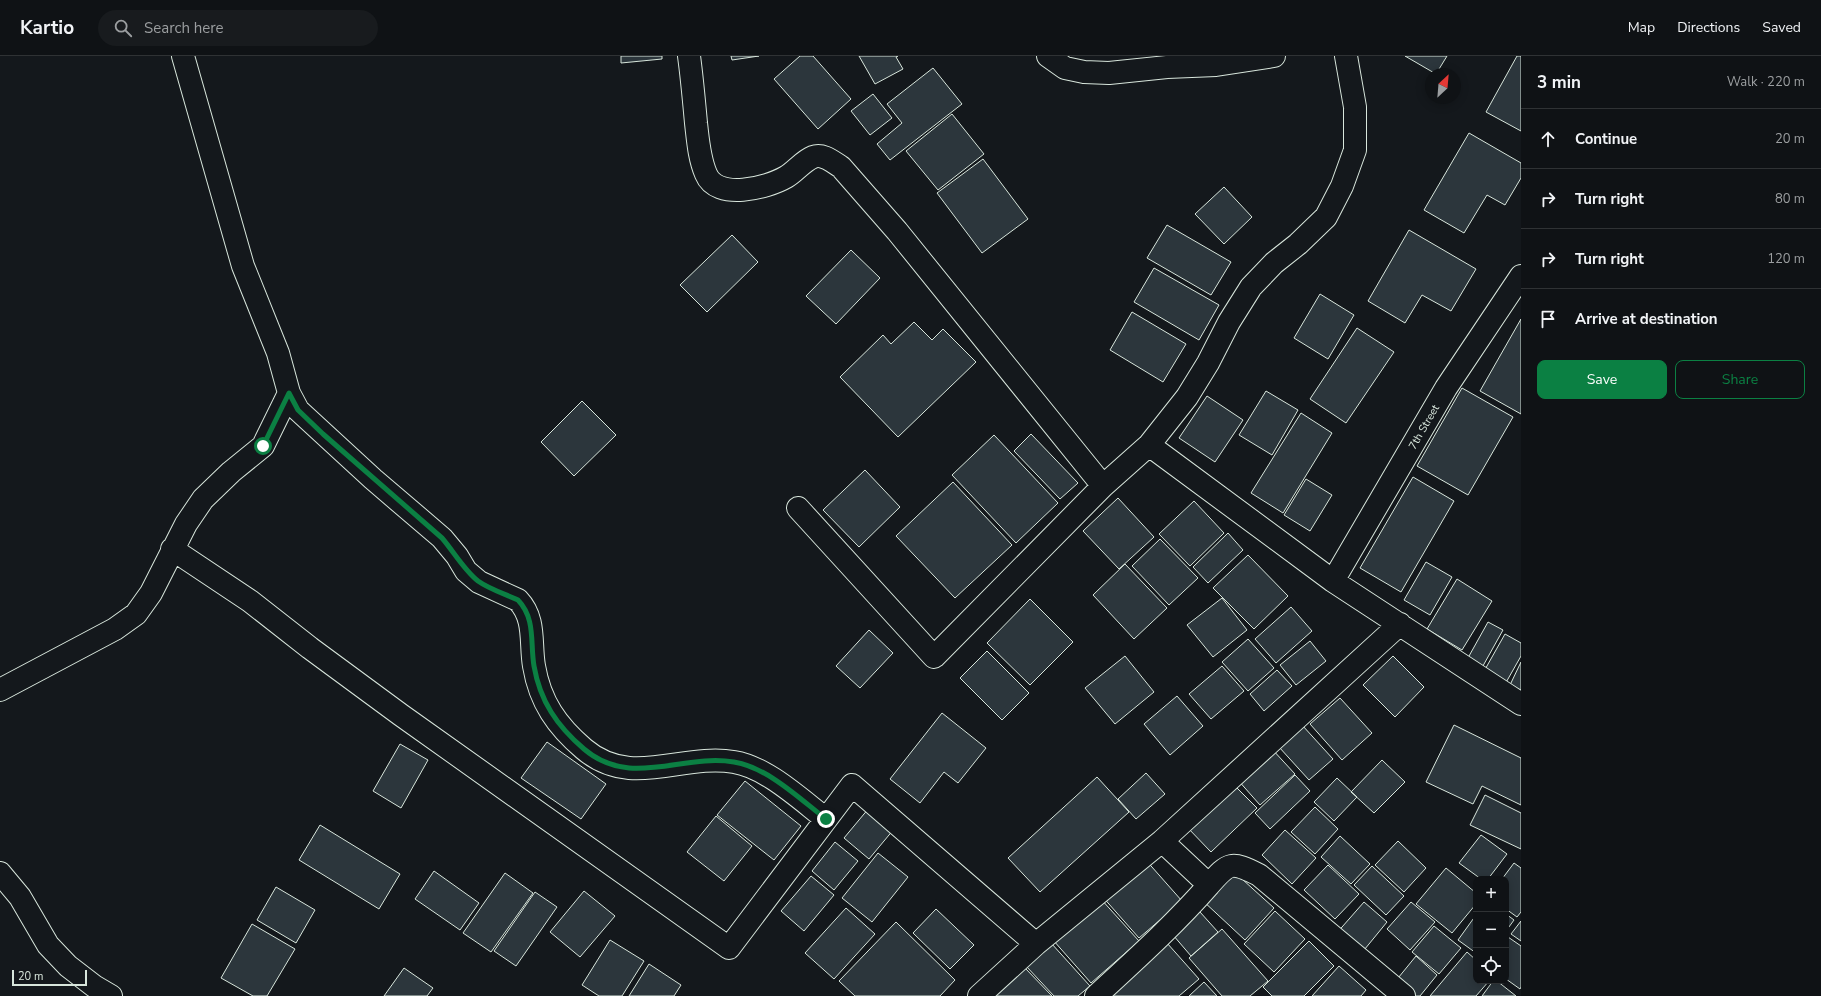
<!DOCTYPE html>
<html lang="en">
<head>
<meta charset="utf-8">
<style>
  :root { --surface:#0f1215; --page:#181b1e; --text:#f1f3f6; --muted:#9b9ea0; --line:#2f3234; --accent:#0b8043 }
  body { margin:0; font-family:"Nunito Sans",sans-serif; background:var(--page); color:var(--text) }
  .controls { position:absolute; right:12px; bottom:12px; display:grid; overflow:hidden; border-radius:8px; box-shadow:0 2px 10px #0003 }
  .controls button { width:36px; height:36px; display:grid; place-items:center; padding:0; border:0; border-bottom:1px solid var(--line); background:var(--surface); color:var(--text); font:20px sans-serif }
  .compass { position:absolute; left:1425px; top:12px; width:36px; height:36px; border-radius:50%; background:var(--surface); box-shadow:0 2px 10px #0003; rotate:26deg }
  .scale { position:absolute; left:12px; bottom:10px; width:75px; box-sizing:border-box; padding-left:4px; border:2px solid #d8e6dc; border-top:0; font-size:11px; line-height:14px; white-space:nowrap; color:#d8e6dc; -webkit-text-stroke:3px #14181c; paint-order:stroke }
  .stop { position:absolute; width:12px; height:12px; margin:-9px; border:3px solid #0b8043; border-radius:50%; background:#fff }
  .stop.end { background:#0b8043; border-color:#fff; box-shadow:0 1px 4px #0008 }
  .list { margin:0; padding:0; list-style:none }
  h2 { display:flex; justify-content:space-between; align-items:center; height:52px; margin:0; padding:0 16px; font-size:17px }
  h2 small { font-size:13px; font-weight:400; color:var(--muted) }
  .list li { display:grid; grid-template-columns:26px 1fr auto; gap:12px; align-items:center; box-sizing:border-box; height:60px; padding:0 16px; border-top:1px solid var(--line) }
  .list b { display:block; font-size:15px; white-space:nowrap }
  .list em { font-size:13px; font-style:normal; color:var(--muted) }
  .actions { display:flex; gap:8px; padding:12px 16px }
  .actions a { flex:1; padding:9px 0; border:1px solid var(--accent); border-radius:8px; text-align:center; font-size:14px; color:var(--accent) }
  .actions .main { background:var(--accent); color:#fff }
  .icon { flex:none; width:22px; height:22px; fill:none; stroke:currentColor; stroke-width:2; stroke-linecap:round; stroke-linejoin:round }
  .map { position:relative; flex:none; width:1521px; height:940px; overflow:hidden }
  header { display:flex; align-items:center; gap:24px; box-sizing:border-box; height:56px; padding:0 20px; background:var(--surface); border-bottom:1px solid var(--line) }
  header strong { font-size:19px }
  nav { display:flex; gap:22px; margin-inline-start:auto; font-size:14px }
  .search { width:280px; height:36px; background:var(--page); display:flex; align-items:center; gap:10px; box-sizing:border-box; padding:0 14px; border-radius:22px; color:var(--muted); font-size:15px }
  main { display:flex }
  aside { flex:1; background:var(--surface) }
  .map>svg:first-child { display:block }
  .building { fill:#2c363c; stroke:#d8e6dc }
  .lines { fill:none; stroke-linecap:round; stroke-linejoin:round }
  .minor-casing { stroke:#d8e6dc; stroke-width:24 }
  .minor { stroke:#14181c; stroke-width:22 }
  .route { stroke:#0b8043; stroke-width:5 }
  .labels { text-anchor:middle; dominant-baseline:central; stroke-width:3; stroke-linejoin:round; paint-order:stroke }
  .street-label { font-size:11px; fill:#d8e6dc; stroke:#14181c }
</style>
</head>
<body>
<header>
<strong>Kartio</strong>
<div class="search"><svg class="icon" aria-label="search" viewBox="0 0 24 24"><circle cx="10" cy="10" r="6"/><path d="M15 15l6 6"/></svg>Search here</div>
<nav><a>Map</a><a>Directions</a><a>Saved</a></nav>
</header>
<main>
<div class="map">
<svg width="1521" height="940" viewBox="0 0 1521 940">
  <rect width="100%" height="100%" fill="#14181c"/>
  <path class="building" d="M621,0H662V3L621,7Z
    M731,0H759L732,4Z
    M800,0H813L851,43L818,73L774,23Z
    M859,0H898L896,1L903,13L875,28Z
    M1405,0H1447L1436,18Z
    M1517,0H1521V75L1486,56Z
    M933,12L962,48L890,104L877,88L902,67L887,48Z
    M873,38L892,62L870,79L851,55Z
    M952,58L984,98L938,134L906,95Z
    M1469,77L1521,107V122L1505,149L1487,139L1464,177L1424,154Z
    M983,103L1028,163L982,197L937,137Z
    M1224,131L1252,161L1224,188L1195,158Z
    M1167,169L1231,206L1211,239L1147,202Z
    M1409,174L1476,213L1451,255L1422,239L1405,267L1368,245Z
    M732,179L758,206L707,256L680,229Z
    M851,194L880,222L836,268L806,240Z
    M1154,212L1219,249L1199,284L1134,246Z
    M1320,238L1354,259L1328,303L1294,282Z
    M1132,256L1186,288L1163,326L1110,294Z
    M1521,263V358L1480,335Z
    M914,266L932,284L943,273L976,306L898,381L840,321L883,279L891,288Z
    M1357,272L1394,296L1346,367L1310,343Z
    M1462,332L1513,361L1468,439L1417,410Z
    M1266,335L1298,354L1272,399L1239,379Z
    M1207,340L1243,364L1215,406L1179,382Z
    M582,345L616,379L574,420L541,386Z
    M1301,357L1332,377L1283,457L1251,437Z
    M1031,378L1078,427L1060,443L1014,395Z
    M994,379L1058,447L1016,487L952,419Z
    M865,414L900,451L859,491L823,454Z
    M1413,421L1454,445L1401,536L1360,512Z
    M1306,423L1332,439L1310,475L1284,459Z
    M953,426L1012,489L955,542L896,480Z
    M1118,442L1154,481L1119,513L1083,475Z
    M1194,445L1224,477L1190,510L1159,478Z
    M1228,477L1243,494L1208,527L1193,511Z
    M1160,483L1198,522L1169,549L1132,510Z
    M1248,499L1288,540L1254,573L1213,532Z
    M1426,506L1452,521L1430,559L1404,544Z
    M1125,508L1167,552L1134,583L1093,539Z
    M1457,523L1492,545L1462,594L1427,573Z
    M1222,542L1247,574L1213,601L1187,569Z
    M1030,543L1073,586L1030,629L987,587Z
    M1291,551L1312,575L1276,607L1255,583Z
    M1488,566L1503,574L1479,617L1464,609Z
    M869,574L893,597L860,632L836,610Z
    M1505,578L1521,587V600L1504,630L1483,617Z
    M1248,583L1274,612L1248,635L1222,606Z
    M1310,585L1326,605L1296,629L1280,609Z
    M987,595L1029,637L1002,664L960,622Z
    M1125,600L1154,636L1115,668L1085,632Z
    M1393,600L1424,631L1395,661L1363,629Z
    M1521,606V634L1510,629Z
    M1222,610L1244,635L1211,663L1189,638Z
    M1277,614L1292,630L1264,655L1250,638Z
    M1177,640L1203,670L1170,699L1144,668Z
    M1340,642L1372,677L1342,704L1310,668Z
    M942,657L986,692L958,727L944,716L920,747L890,723Z
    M1302,669L1333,703L1309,724L1279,691Z
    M1454,669L1521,702V749L1482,730L1473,748L1426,726Z
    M547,686L606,728L581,763L521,722Z
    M400,688L428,704L401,752L373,735Z
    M1271,692L1295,718L1260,749L1237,723Z
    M1382,704L1405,726L1374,757L1351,736Z
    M1146,717L1165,738L1136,763L1118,743Z
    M1295,719L1310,735L1270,773L1255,757Z
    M1097,721L1129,756L1040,836L1008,802Z
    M1337,722L1357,741L1334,765L1314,746Z
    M745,725L801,770L774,804L717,759Z
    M1231,726L1257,752L1211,796L1186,770Z
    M1485,739L1521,757V793L1470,769Z
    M1315,751L1338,773L1315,798L1291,776Z
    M869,752L894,773L869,803L844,782Z
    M716,760L752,790L724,825L687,796Z
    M320,769L400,818L379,853L299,804Z
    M1285,774L1316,802L1292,828L1262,799Z
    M1481,779L1507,798L1488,823H1481L1459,807Z
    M1340,780L1370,808L1351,828L1321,801Z
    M1398,785L1426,812L1404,836L1375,809Z
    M835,786L858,805L834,834L812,815Z
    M878,797L908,821L872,866L842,842Z
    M1144,802L1182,845L1139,882L1101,839Z
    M1514,807L1521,812V856L1517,861L1506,853V823H1502Z
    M1328,809L1359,838L1335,863L1304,834Z
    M1372,810L1404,840L1386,859L1354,829Z
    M1446,812L1476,837V848L1452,877L1416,848Z
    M1231,813L1274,852L1245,884L1202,844Z
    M434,815L479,847L460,874L415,843Z
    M505,817L533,837L491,896L463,877Z
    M811,820L834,839L804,875L781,855Z
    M276,831L315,854L296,887L257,864Z
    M584,835L615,860L580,901L550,876Z
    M535,836L557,851L516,910L494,895Z
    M1100,842L1139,885L1091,927L1053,884Z
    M1364,846L1387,866L1360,899L1335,879Z
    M1411,846L1435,866L1410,894L1387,873Z
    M846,852L875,878L834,923L805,897Z
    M936,853L974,889L950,913L913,877Z
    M1275,855L1305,883L1274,916L1244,888Z
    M1200,856L1218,876L1191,900L1173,879Z
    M1506,858L1514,864L1506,875Z
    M1476,859V897L1458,884Z
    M1521,865V885L1511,878Z
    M896,866L955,924L940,940H855L839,925Z
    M252,868L295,893L267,940H253L221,922Z
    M1434,870L1461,892L1439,918L1412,896Z
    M1222,873L1268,925L1250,940H1222L1189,902Z
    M1508,881L1521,890V931L1520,933L1506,923V883Z
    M610,884L644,905L622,940H599L582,929Z
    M1309,885L1334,910L1304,940H1272L1263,931Z
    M1051,887L1090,930L1078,940H1054L1026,910Z
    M1167,887L1199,923L1179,940H1107Z
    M1467,896L1476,904V925H1489L1476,940H1430Z
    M1416,900L1437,919L1420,940H1410L1394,927Z
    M649,908L681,929L674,940H629Z
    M1339,910L1366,934L1361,940H1312Z
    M404,912L433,932L427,940H384Z
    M1025,912L1052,940H996Z
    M1493,925H1497L1516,940H1482Z
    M1204,926L1217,940H1189Z"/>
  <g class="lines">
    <defs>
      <path id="minor" d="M183,0L243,210L278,297L289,337L298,354L373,423L442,482L457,500L466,515L479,526L518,544C536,563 530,587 534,610C540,646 557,670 584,693C631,733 682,697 734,706C766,711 800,743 826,763
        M689,0C692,22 694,45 696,67C698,84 699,102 706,118C717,145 767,132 786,121C795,116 803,105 813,101C823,97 833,106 841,111L897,175L1103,430
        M1048,0L1065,12L1084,16L1109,17L1167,11L1216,9L1274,0
        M1149,389L1333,525L1521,648
        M798,452L934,601L1103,430L1149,389L1187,341L1208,307L1229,266L1251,231L1274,207L1298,188L1326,161L1342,130L1355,94V51L1346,0
        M172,493L250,545L310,592L401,659L729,892L852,729L1036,888
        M1333,525L1446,332L1521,220
        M0,634L115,573L136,558L151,537L186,468L203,443L231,416L263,390L289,337
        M1162,785L1209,829C1229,806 1231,805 1259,819L1404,940
        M0,817L20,841L48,889L68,910L94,930L111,940
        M979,940L1036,888L1162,785L1400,568
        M1096,940C1135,904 1174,869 1209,829"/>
    </defs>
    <use href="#minor" class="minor-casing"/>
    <use href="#minor" class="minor"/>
  </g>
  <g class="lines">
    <path class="route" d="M263,390L289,337L298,354L323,378L442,482C454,496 464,514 478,525C489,533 505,538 518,544C536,563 530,587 534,610C540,645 557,670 584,693C631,733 682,697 734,706C767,711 800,743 826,763"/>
  </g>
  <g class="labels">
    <g class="street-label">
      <text transform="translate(1424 371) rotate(-60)">7th Street</text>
    </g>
  </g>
</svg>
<div class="controls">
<button>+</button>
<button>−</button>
<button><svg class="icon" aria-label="locate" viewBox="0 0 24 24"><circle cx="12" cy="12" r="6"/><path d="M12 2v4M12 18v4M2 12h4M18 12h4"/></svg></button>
</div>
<svg class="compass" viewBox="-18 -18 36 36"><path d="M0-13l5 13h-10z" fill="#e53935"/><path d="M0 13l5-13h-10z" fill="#9b9ea0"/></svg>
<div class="scale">20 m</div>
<div class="stop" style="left:263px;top:390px"></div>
<div class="stop end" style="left:826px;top:763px"></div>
</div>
<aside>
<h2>3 min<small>Walk · 220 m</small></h2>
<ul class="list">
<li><svg class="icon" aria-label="ahead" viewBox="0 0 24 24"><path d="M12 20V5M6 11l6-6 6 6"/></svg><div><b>Continue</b></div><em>20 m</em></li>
<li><svg class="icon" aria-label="right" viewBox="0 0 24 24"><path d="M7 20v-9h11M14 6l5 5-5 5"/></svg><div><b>Turn right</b></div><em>80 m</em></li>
<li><svg class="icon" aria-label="right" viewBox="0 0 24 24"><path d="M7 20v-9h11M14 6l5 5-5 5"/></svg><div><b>Turn right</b></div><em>120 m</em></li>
<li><svg class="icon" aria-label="arrive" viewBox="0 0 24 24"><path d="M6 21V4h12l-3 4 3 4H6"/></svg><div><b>Arrive at destination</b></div></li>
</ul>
<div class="actions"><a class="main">Save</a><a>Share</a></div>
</aside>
</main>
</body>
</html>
